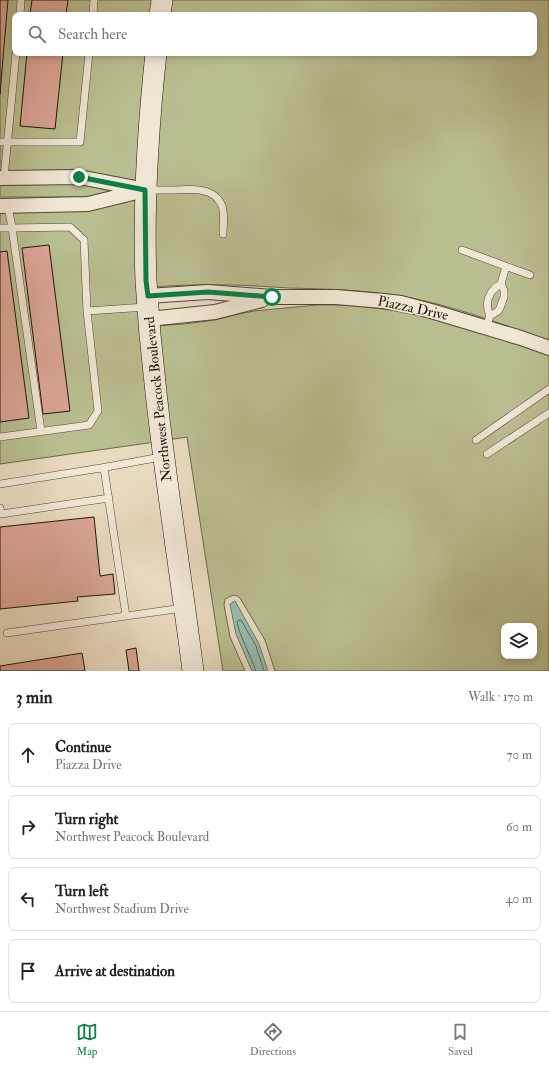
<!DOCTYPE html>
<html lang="en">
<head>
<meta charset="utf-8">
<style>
  :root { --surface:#fff; --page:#f6f6f6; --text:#222; --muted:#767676; --line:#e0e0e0; --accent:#0b8043 }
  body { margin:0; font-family:"IM FELL Double Pica",serif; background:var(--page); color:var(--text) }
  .controls { position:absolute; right:12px; bottom:12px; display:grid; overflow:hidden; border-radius:8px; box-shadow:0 2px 6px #0003 }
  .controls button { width:36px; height:36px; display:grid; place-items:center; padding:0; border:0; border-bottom:1px solid var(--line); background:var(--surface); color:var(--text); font:20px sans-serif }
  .stop { position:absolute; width:12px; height:12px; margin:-9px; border:3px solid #0b8043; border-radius:50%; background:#fff }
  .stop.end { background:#0b8043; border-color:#fff; box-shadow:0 1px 4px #0008 }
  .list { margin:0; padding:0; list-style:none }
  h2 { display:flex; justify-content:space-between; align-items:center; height:52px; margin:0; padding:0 16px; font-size:17px }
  h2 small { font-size:13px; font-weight:400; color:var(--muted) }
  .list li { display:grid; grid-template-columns:26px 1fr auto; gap:12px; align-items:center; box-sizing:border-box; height:64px; margin:0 8px 8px; padding:0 8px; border:1px solid var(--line); border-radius:8px }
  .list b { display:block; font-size:15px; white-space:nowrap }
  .list p { margin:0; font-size:13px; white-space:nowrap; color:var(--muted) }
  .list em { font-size:13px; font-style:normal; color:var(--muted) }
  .icon { flex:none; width:22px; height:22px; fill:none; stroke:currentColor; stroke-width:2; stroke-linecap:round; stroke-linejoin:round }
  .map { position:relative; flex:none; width:549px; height:671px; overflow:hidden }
  .search { position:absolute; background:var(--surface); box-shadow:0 2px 6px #0003; left:12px; right:12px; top:12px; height:44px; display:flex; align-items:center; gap:10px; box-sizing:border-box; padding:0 14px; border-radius:8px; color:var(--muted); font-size:15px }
  .sheet { height:340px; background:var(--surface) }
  nav { display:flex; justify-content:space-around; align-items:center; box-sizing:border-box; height:56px; border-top:1px solid var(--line); background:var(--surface); font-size:11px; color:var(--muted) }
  nav a { display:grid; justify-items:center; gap:2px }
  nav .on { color:var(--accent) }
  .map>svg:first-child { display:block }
  .green { fill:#b9be90; stroke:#6c6a4e; fill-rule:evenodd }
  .water { fill:#98bbae; stroke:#68796d }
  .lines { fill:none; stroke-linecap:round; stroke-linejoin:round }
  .shore { stroke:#5c695c; stroke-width:1 }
  .building { fill:#dba596; stroke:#1f170b }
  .lane-casing { stroke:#514838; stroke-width:8 }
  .street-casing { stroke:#514838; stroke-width:16 }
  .secondary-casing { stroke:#1f170b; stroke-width:22 }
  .lane { stroke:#f0e7d5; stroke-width:7 }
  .street { stroke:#f0e7d5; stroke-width:14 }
  .secondary { stroke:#f0e7d5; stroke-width:21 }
  .route { stroke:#0b8043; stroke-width:5 }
  .labels { text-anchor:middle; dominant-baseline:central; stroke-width:3.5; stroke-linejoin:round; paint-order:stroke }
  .street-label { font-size:14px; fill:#1f170b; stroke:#f0e7d5 }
</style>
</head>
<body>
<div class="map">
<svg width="549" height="671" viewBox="0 0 549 671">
  <rect width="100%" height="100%" fill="#e8dabf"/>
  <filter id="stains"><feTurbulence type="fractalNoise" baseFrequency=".005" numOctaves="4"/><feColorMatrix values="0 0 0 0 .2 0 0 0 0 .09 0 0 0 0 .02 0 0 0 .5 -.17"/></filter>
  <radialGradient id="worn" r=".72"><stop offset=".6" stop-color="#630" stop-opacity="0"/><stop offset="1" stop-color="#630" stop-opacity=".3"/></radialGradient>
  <path class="green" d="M0,0H156L154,15H15V53H150L139,182L79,170L0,171Z
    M169,0H549V341C501,324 452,305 401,296C364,290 327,289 289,288C258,286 227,284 195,285C181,285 167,286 153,287L152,196L162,53H534V15H166Z
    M78,184L113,191L88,197H0V185Z
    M139,199L155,442L0,464V211L88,210Z
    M317,305C381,303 443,320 503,339C518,344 535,348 549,356V671H275L265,640L240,598C235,593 231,596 225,599L224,605L230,637L245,671H223L187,437L167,440L156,326L184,324L215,320L234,315L254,311ZM504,626H534V656H504Z"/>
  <path class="water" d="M235,601L259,644L268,671H252L236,634L230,604Z"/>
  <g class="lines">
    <path class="shore" d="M255,671V668L240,633L237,622L239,620H241L256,646L264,671"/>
  </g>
  <path class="building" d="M0,0H8L0,94Z
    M32,0H68L66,15H30Z
    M27,53H63L55,129L20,126Z
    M49,245L70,411L43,414L22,248Z
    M7,251L29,418L0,422V252Z
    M94,517L100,576L113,574L115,594L77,597L78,601L0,609V527Z
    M136,648L139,671H129L126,650Z
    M82,653L85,671H0V666Z"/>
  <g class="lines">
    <defs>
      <path id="lane" d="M20,15L21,0
        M93,15L94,0
        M0,142H80L89,53
        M4,178L16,53
        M147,190C156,190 166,190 175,190C191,189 215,187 222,206C225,215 223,225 223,234
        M0,228H12L8,206
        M462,250L530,275
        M490,316C484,303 489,290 501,284
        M486,327L490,316L498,311L500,308L504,297V290L501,284L506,266
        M41,431L12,228L70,227L84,240L87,311
        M0,437L89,425L98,411L87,311L146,307
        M476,440L549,389
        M487,454L549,413
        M104,468L126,616L183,608
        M0,484L101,468L161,457
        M0,508L1,514L109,498
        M7,633L126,616"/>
      <path id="street" d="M0,178L79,177L141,189
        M0,206L88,204L145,190
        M148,296L208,292L272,297H336L383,301L401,303L431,311L521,338L549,348
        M149,319L215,312L262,300"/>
      <path id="secondary" d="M160,15L162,0
        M156,53C148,128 143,205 146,281C148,315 151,349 155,383C165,479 181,575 193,671"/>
    </defs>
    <use href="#lane" class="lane-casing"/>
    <use href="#street" class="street-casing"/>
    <use href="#secondary" class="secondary-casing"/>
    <use href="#lane" class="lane"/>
    <use href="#street" class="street"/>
    <use href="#secondary" class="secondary"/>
  </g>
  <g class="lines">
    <path class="route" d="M79,177L145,190L146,281L148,296L208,292L272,297"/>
  </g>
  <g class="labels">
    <g class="street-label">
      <text transform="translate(413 308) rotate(12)">Piazza Drive</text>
      <text transform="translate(158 399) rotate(-96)">Northwest Peacock Boulevard</text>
    </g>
  </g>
  <rect width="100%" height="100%" filter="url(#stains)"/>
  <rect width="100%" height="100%" fill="url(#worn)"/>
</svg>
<div class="controls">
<button><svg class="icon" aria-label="layers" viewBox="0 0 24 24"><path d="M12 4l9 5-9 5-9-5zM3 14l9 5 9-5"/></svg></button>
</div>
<div class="stop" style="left:272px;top:297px"></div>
<div class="stop end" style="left:79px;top:177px"></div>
<div class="search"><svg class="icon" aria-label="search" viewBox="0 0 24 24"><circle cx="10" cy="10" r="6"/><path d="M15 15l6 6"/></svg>Search here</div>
</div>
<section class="sheet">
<h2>3 min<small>Walk · 170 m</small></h2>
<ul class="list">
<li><svg class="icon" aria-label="ahead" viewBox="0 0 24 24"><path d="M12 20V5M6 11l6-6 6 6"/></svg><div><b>Continue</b><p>Piazza Drive</p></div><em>70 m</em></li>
<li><svg class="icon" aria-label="right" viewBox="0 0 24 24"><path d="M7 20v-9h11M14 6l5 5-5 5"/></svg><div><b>Turn right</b><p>Northwest Peacock Boulevard</p></div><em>60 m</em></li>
<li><svg class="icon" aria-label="left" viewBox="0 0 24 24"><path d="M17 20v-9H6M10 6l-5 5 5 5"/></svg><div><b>Turn left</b><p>Northwest Stadium Drive</p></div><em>40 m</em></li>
<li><svg class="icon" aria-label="arrive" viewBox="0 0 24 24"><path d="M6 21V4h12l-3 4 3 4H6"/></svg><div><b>Arrive at destination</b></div></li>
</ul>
</section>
<nav>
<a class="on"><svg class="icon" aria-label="map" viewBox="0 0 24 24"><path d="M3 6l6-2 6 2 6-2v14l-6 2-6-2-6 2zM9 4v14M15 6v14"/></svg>Map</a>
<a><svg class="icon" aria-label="directions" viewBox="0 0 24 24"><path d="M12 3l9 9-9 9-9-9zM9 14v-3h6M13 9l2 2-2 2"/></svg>Directions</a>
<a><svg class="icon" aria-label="saved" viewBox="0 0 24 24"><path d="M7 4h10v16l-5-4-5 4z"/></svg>Saved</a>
</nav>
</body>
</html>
